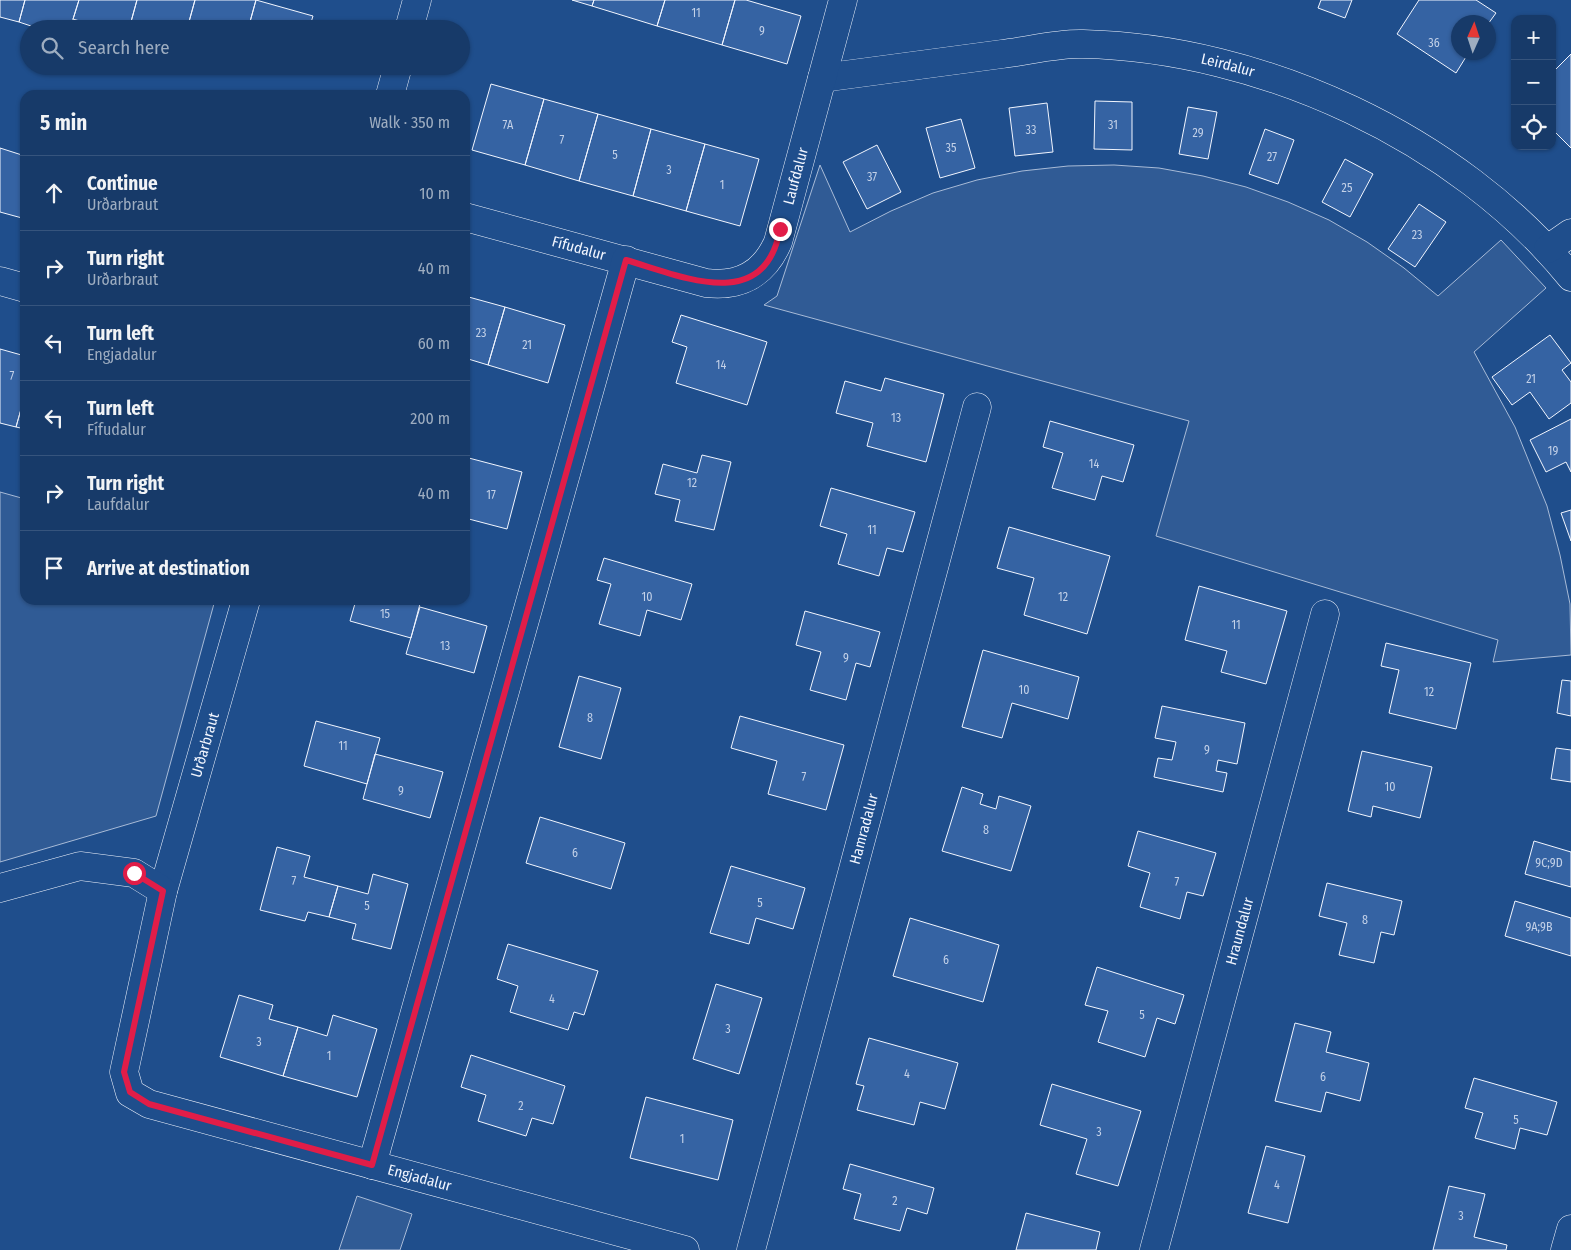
<!DOCTYPE html>
<html lang="en">
<head>
<meta charset="utf-8">
<style>
  :root { --surface:#173a69; --page:#244571; --text:#f1f3f6; --muted:#9eadc0; --line:#36547d }
  body { margin:0; font-family:"Fira Sans Condensed",sans-serif; background:var(--page); color:var(--text) }
  .controls { position:absolute; right:15px; top:15px; display:grid; overflow:hidden; border-radius:10px; box-shadow:0 1px 4px #0004 }
  .controls button { width:45px; height:45px; display:grid; place-items:center; padding:0; border:0; border-bottom:1px solid var(--line); background:var(--surface); color:var(--text); font:25px sans-serif }
  .compass { position:absolute; left:1451px; top:15px; width:45px; height:45px; border-radius:50%; background:var(--surface); box-shadow:0 1px 4px #0004; rotate:3deg }
  .stop { position:absolute; width:15px; height:15px; margin:-11px; border:4px solid #e11d48; border-radius:50%; background:#fff }
  .stop.end { background:#e11d48; border-color:#fff; box-shadow:0 1px 5px #0008 }
  .list { margin:0; padding:0; list-style:none }
  h2 { display:flex; justify-content:space-between; align-items:center; height:65px; margin:0; padding:0 20px; font-size:21px }
  h2 small { font-size:16px; font-weight:400; color:var(--muted) }
  .list li { display:grid; grid-template-columns:32px 1fr auto; gap:15px; align-items:center; box-sizing:border-box; height:75px; padding:0 20px; border-top:1px solid var(--line) }
  .list b { display:block; font-size:19px; white-space:nowrap }
  .list p { margin:0; font-size:16px; white-space:nowrap; color:var(--muted) }
  .list em { font-size:16px; font-style:normal; color:var(--muted) }
  .icon { flex:none; width:28px; height:28px; fill:none; stroke:currentColor; stroke-width:2; stroke-linecap:round; stroke-linejoin:round }
  .map { position:relative; flex:none; width:1571px; height:1250px; overflow:hidden }
  .search { position:absolute; background:var(--surface); box-shadow:0 1px 4px #0004; left:20px; top:20px; width:450px; height:55px; display:flex; align-items:center; gap:12px; box-sizing:border-box; padding:0 18px; border-radius:28px; color:var(--muted); font-size:19px }
  .panel { position:absolute; background:var(--surface); box-shadow:0 1px 4px #0004; left:20px; top:90px; width:450px; height:515px; border-radius:15px }
  .map>svg:first-child { display:block }
  .built { fill:#305b95; stroke:#a8bbd7 }
  .building { fill:#3563a3; stroke:#f2f6ff }
  .lines { fill:none; stroke-linecap:round; stroke-linejoin:round }
  .street-casing { stroke:#f2f6ff; stroke-width:29 }
  .street { stroke:#1f4e8c; stroke-width:28 }
  .route { stroke:#e11d48; stroke-width:6 }
  .labels { text-anchor:middle; dominant-baseline:central; stroke-width:4; stroke-linejoin:round; paint-order:stroke }
  .number-label { font-size:12px; fill:#c3d1e8 }
  .street-label { font-size:15px; fill:#f2f6ff; stroke:#1f4e8c }
</style>
</head>
<body>
<div class="map">
<svg width="1571" height="1250" viewBox="0 0 1571 1250">
  <rect width="100%" height="100%" fill="#1f4e8c"/>
  <path class="built" d="M820,165L850,232L891,211L933,193L977,180L1022,171L1068,166L1114,165L1159,168L1203,176L1246,187L1288,202L1329,220L1367,242L1404,268L1438,296L1501,240L1546,288L1474,352L1515,427L1547,506L1560,555L1570,604L1571,655L1493,662L1498,640L1156,536L1189,421L764,305L777,296Z
    M0,492L25,499V600H215L156,816L0,862Z
    M357,1196L412,1214L400,1250H339Z"/>
  <path class="building" d="M0,0H25L19,22L0,17Z
    M25,0H79L70,29H40L19,22Z
    M79,0H137L129,29H106L73,19Z
    M137,0H195L187,29H129Z
    M195,0H256L248,29H187Z
    M256,0L313,16L309,29H248Z
    M572,0H594L592,6Z
    M594,0H665L657,26L592,6Z
    M665,0H735L722,45L657,26Z
    M735,0H746L801,16L787,64L722,45Z
    M1321,0H1352L1345,18L1318,8Z
    M1419,0H1476L1496,13L1488,24L1458,22V52H1469L1456,73L1397,34Z
    M1571,54V148L1552,129V73Z
    M273,66H298L296,73Z
    M491,84L544,99L525,165L472,150Z
    M544,99L598,114L579,181L525,165Z
    M1095,101L1132,102V150L1094,149Z
    M1047,103L1053,152L1015,156L1009,108Z
    M1188,107L1217,112L1208,159L1179,154Z
    M598,114L651,129L633,196L579,181Z
    M961,119L975,168L940,178L926,128Z
    M651,129L705,144L686,211L633,196Z
    M1265,129L1294,140L1278,184L1249,174Z
    M705,144L759,159L740,226L686,211Z
    M877,145L901,192L867,209L843,162Z
    M0,148L25,156V206L22,218L0,212Z
    M1345,159L1373,174L1350,217L1322,202Z
    M1419,204L1446,222L1415,267L1388,249Z
    M465,296L505,307L488,365L465,358Z
    M505,307L565,325L548,383L488,365Z
    M681,315L767,342L747,405L676,383L687,347L672,342Z
    M1550,335L1571,363L1562,370L1571,382V403L1549,419L1530,392L1512,405L1492,377Z
    M0,349L25,356V395L16,427L0,423Z
    M885,378L944,394L926,462L867,446L873,423L836,413L845,381L881,391Z
    M25,395V429L16,427Z
    M1571,419V472L1566,462L1546,472L1530,440Z
    M1050,421L1134,445L1123,482L1102,476L1095,500L1052,488L1063,453L1043,447Z
    M702,455L731,462L714,530L675,521L680,500L655,494L663,464L697,473Z
    M465,457L522,472L507,529L465,518Z
    M831,488L915,512L903,552L887,548L879,576L838,564L847,534L820,526Z
    M1571,510V541L1561,513Z
    M1009,527L1110,556L1087,634L1024,615L1034,578L997,568Z
    M604,558L692,584L681,620L647,610L640,636L599,624L611,584L597,580Z
    M1199,586L1287,611L1266,684L1221,672L1227,651L1185,640Z
    M356,600H421L411,638L350,621Z
    M420,607L487,626L474,673L406,654Z
    M805,611L880,632L870,667L856,663L846,700L810,690L821,652L796,645Z
    M1386,643L1471,663L1456,729L1389,713L1399,670L1381,666Z
    M983,650L1079,677L1068,719L1012,703L1002,738L962,727Z
    M579,676L621,688L601,759L559,747Z
    M1562,680L1571,681V716L1557,713Z
    M1162,706L1245,723L1237,764L1218,760L1216,771L1227,773L1223,792L1154,777L1158,758L1172,760L1176,742L1155,738Z
    M740,716L844,745L826,810L768,794L777,761L731,748Z
    M316,721L380,738L367,784L304,766Z
    M1556,748L1571,750V782L1551,779Z
    M1362,751L1432,767L1420,818L1373,806L1371,817L1348,811Z
    M375,754L443,772L430,818L363,799Z
    M962,787L983,794L980,804L996,809L999,796L1031,806L1011,871L942,851Z
    M540,817L625,843L611,889L526,863Z
    M1138,831L1216,853L1203,896L1187,892L1180,919L1140,907L1150,873L1128,866Z
    M1534,841L1571,852V887L1525,874Z
    M277,847L310,856L304,877L338,886L329,917L308,912L305,921L260,910Z
    M731,866L805,888L793,929L756,918L749,944L710,933Z
    M373,874L408,884L391,949L352,939L356,924L329,917L338,886L368,894Z
    M1327,883L1402,901L1394,935L1381,932L1374,963L1339,955L1347,923L1319,916Z
    M1515,901L1571,918V956L1505,936Z
    M910,918L999,945L983,1002L893,976Z
    M508,944L598,971L584,1015L574,1012L568,1030L510,1012L518,986L497,979Z
    M1097,967L1184,995L1175,1024L1157,1018L1145,1057L1098,1042L1108,1011L1085,1005Z
    M716,984L762,998L739,1074L693,1059Z
    M239,995L273,1005L269,1019L298,1027L283,1076L220,1057Z
    M333,1015L377,1029L357,1097L283,1076L298,1027L327,1036Z
    M1295,1023L1331,1032L1326,1052L1369,1063L1360,1101L1326,1092L1321,1112L1275,1101Z
    M869,1038L958,1063L945,1109L920,1102L914,1125L857,1110L864,1086L856,1084Z
    M471,1055L565,1086L553,1124L532,1118L526,1136L478,1121L486,1095L461,1087Z
    M1474,1078L1557,1102L1547,1135L1520,1128L1515,1149L1475,1138L1483,1113L1465,1108Z
    M1052,1084L1141,1111L1118,1186L1076,1174L1087,1139L1040,1125Z
    M646,1097L733,1120L718,1180L630,1158Z
    M1266,1146L1305,1156L1288,1223L1248,1213Z
    M850,1164L934,1188L927,1214L907,1208L900,1231L854,1219L861,1194L843,1189Z
    M1449,1186L1485,1194L1474,1237L1507,1245L1506,1250H1433Z
    M1026,1213L1100,1232L1096,1250H1016Z"/>
  <g class="lines">
    <defs>
      <g id="street">
        <path d="M409,29L417,0"/>
        <path id="s1" d="M822,78C882,70 942,62 1002,54C1028,51 1057,43 1083,44C1262,48 1458,138 1571,277"/>
        <path d="M390,95L398,66"/>
        <path id="s2" d="M465,217L706,283C740,287 764,274 778,242L843,0"/>
        <path d="M1548,249L1571,233"/>
        <path d="M0,281L25,288"/>
        <path id="s3" d="M246,600L163,891L124,1072L130,1093L149,1104L685,1250"/>
        <path d="M0,888L80,866L134,873L163,891"/>
        <path d="M372,1165L626,260"/>
        <path id="s4" d="M751,1250L977,407"/>
        <path id="s5" d="M1154,1250L1325,614"/>
        <path d="M1565,1250L1571,1229"/>
      </g>
    </defs>
    <use href="#street" class="street-casing"/>
    <use href="#street" class="street"/>
  </g>
  <g class="lines">
    <path class="route" d="M134,873L163,891L124,1072L130,1092L149,1104L372,1165L626,260C681,276 765,315 780,229"/>
  </g>
  <g class="labels">
    <g class="number-label">
      <text x="696" y="13">11</text>
      <text x="762" y="31">9</text>
      <text x="1434" y="43">36</text>
      <text x="508" y="125">7A</text>
      <text x="1113" y="125">31</text>
      <text x="1031" y="130">33</text>
      <text x="1198" y="133">29</text>
      <text x="562" y="140">7</text>
      <text x="951" y="148">35</text>
      <text x="615" y="155">5</text>
      <text x="1272" y="157">27</text>
      <text x="669" y="170">3</text>
      <text x="872" y="177">37</text>
      <text x="722" y="185">1</text>
      <text x="1347" y="188">25</text>
      <text x="1417" y="235">23</text>
      <text x="481" y="333">23</text>
      <text x="527" y="345">21</text>
      <text x="721" y="365">14</text>
      <text x="12" y="376">7</text>
      <text x="1531" y="379">21</text>
      <text x="896" y="418">13</text>
      <text x="1553" y="451">19</text>
      <text x="1094" y="464">14</text>
      <text x="692" y="483">12</text>
      <text x="491" y="495">17</text>
      <text x="872" y="530">11</text>
      <text x="647" y="597">10</text>
      <text x="1063" y="597">12</text>
      <text x="385" y="614">15</text>
      <text x="1236" y="625">11</text>
      <text x="445" y="646">13</text>
      <text x="846" y="658">9</text>
      <text x="1024" y="690">10</text>
      <text x="1429" y="692">12</text>
      <text x="590" y="718">8</text>
      <text x="343" y="746">11</text>
      <text x="1207" y="750">9</text>
      <text x="804" y="777">7</text>
      <text x="1390" y="787">10</text>
      <text x="401" y="791">9</text>
      <text x="986" y="830">8</text>
      <text x="575" y="853">6</text>
      <text x="1549" y="863">9C;9D</text>
      <text x="294" y="881">7</text>
      <text x="1177" y="882">7</text>
      <text x="760" y="903">5</text>
      <text x="367" y="906">5</text>
      <text x="1365" y="920">8</text>
      <text x="1539" y="927">9A;9B</text>
      <text x="946" y="960">6</text>
      <text x="552" y="999">4</text>
      <text x="1142" y="1015">5</text>
      <text x="728" y="1029">3</text>
      <text x="259" y="1042">3</text>
      <text x="329" y="1056">1</text>
      <text x="907" y="1074">4</text>
      <text x="1323" y="1077">6</text>
      <text x="521" y="1106">2</text>
      <text x="1516" y="1120">5</text>
      <text x="1099" y="1132">3</text>
      <text x="682" y="1139">1</text>
      <text x="1277" y="1185">4</text>
      <text x="895" y="1201">2</text>
      <text x="1461" y="1216">3</text>
    </g>
    <g class="street-label">
      <text stroke="none"><textPath href="#s1" startOffset="410">Leirdalur</textPath></text>
      <text stroke="none"><textPath href="#s2" startOffset="408">Laufdalur</textPath></text>
      <text stroke="none"><textPath href="#s2" startOffset="118">Fífudalur</textPath></text>
      <text transform="translate(205 745) rotate(-74)">Urðarbraut</text>
      <text stroke="none"><textPath href="#s4" startOffset="436">Hamradalur</textPath></text>
      <text stroke="none"><textPath href="#s5" startOffset="330">Hraundalur</textPath></text>
      <text stroke="none"><textPath href="#s3" startOffset="812">Engjadalur</textPath></text>
    </g>
  </g>
</svg>
<div class="controls">
<button>+</button>
<button>−</button>
<button><svg class="icon" aria-label="locate" viewBox="0 0 24 24"><circle cx="12" cy="12" r="6"/><path d="M12 2v4M12 18v4M2 12h4M18 12h4"/></svg></button>
</div>
<svg class="compass" viewBox="-18 -18 36 36"><path d="M0-13l5 13h-10z" fill="#e53935"/><path d="M0 13l5-13h-10z" fill="#9eadc0"/></svg>
<div class="stop" style="left:134px;top:873px"></div>
<div class="stop end" style="left:780px;top:229px"></div>
<div class="search"><svg class="icon" aria-label="search" viewBox="0 0 24 24"><circle cx="10" cy="10" r="6"/><path d="M15 15l6 6"/></svg>Search here</div>
<section class="panel">
<h2>5 min<small>Walk · 350 m</small></h2>
<ul class="list">
<li><svg class="icon" aria-label="ahead" viewBox="0 0 24 24"><path d="M12 20V5M6 11l6-6 6 6"/></svg><div><b>Continue</b><p>Urðarbraut</p></div><em>10 m</em></li>
<li><svg class="icon" aria-label="right" viewBox="0 0 24 24"><path d="M7 20v-9h11M14 6l5 5-5 5"/></svg><div><b>Turn right</b><p>Urðarbraut</p></div><em>40 m</em></li>
<li><svg class="icon" aria-label="left" viewBox="0 0 24 24"><path d="M17 20v-9H6M10 6l-5 5 5 5"/></svg><div><b>Turn left</b><p>Engjadalur</p></div><em>60 m</em></li>
<li><svg class="icon" aria-label="left" viewBox="0 0 24 24"><path d="M17 20v-9H6M10 6l-5 5 5 5"/></svg><div><b>Turn left</b><p>Fífudalur</p></div><em>200 m</em></li>
<li><svg class="icon" aria-label="right" viewBox="0 0 24 24"><path d="M7 20v-9h11M14 6l5 5-5 5"/></svg><div><b>Turn right</b><p>Laufdalur</p></div><em>40 m</em></li>
<li><svg class="icon" aria-label="arrive" viewBox="0 0 24 24"><path d="M6 21V4h12l-3 4 3 4H6"/></svg><div><b>Arrive at destination</b></div></li>
</ul>
</section>
</div>
</body>
</html>
